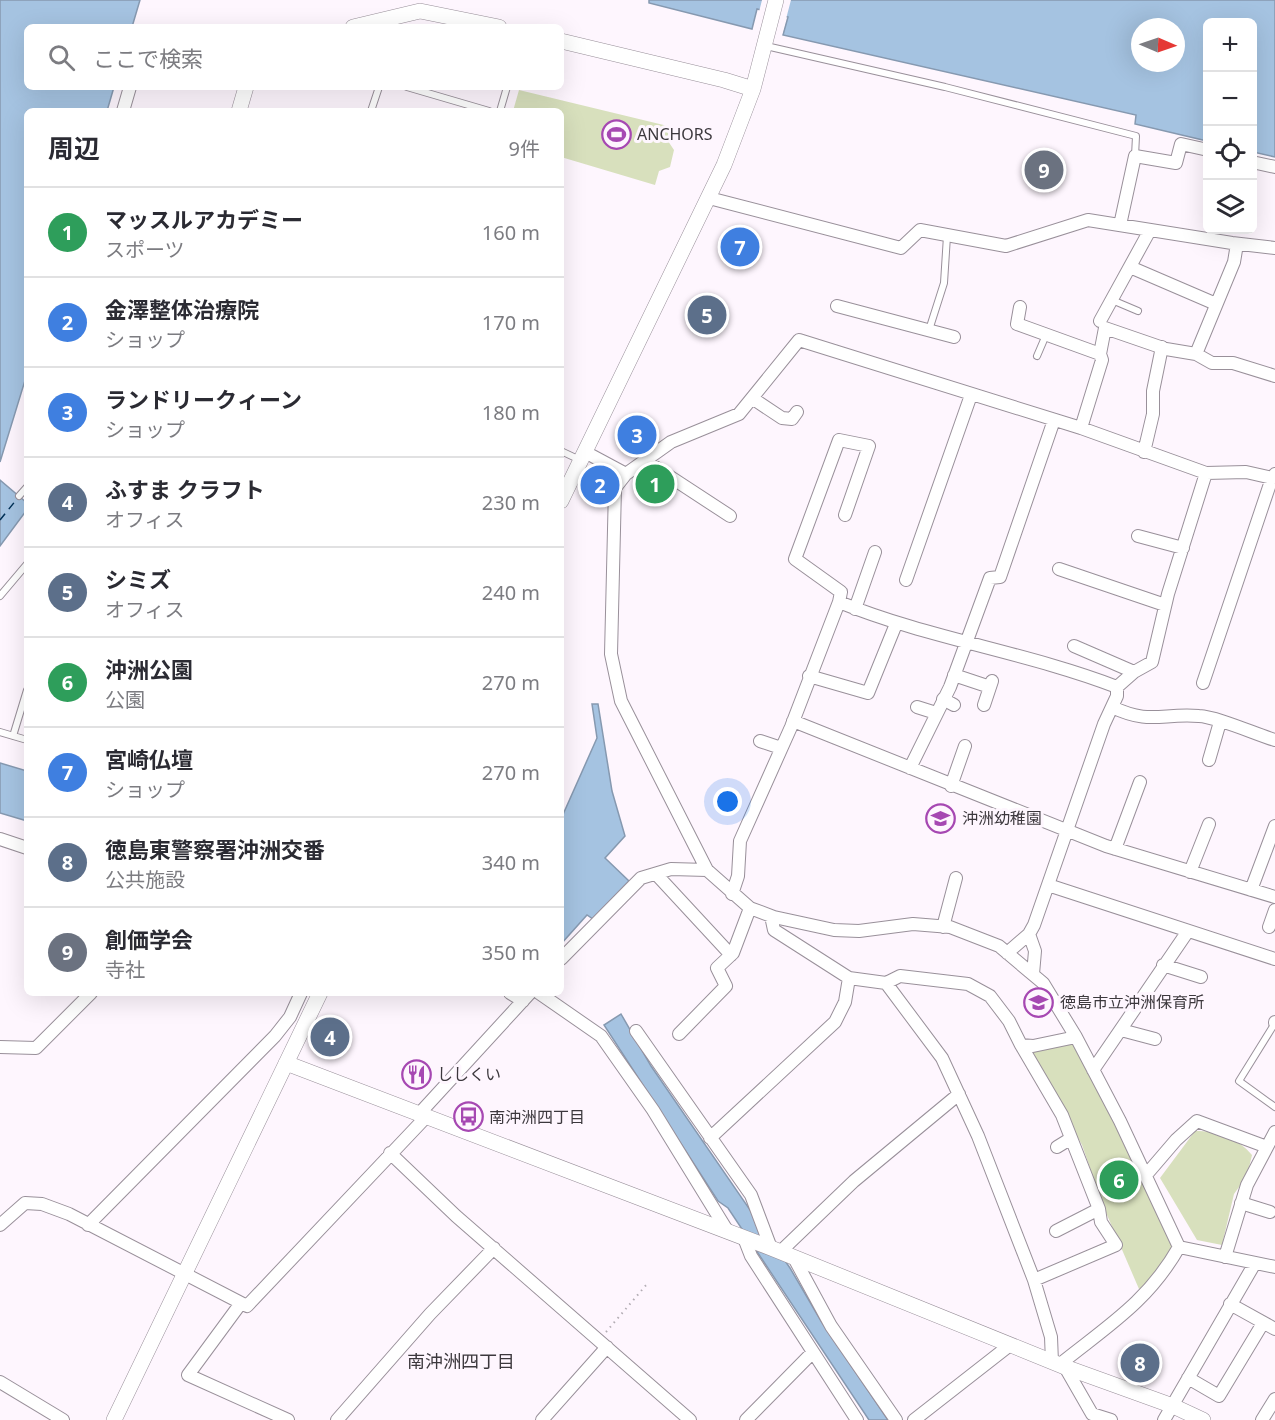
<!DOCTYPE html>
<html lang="ja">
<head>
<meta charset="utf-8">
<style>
  :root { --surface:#fff; --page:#f2f2f3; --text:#2b2b33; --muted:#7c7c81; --line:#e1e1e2; --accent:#2563eb }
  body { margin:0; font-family:"Noto Sans","Noto Sans JP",sans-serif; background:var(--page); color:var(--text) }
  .controls { position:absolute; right:18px; top:18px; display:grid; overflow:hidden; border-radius:9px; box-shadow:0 6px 24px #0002 }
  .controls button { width:54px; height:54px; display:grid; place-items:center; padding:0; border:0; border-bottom:2px solid var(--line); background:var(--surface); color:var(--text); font:30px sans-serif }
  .compass { position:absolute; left:1131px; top:18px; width:54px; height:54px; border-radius:50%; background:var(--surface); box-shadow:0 6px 24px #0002; rotate:92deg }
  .you { position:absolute; left:728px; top:802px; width:21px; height:21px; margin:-15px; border:4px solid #fff; border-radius:50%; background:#1a73e8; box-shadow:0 0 0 9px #1a73e833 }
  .badge { display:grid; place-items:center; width:39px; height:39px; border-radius:50%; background:var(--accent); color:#fff; font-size:20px; font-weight:700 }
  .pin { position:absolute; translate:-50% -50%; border:3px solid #fff; box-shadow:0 2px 6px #0006 }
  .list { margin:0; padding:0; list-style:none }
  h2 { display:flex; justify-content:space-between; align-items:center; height:78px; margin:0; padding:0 24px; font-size:26px }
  h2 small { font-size:20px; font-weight:400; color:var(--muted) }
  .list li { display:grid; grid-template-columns:39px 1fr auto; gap:18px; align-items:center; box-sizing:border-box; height:90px; padding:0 24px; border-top:2px solid var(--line) }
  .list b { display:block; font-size:22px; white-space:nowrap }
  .list p { margin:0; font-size:20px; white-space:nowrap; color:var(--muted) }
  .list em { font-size:20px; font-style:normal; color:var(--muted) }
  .icon { flex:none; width:33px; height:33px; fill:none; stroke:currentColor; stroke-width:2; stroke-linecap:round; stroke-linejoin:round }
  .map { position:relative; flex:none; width:1275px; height:1420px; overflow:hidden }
  .search { position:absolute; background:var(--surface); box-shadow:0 6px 24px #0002; left:24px; top:24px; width:540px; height:66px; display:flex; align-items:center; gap:15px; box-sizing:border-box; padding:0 21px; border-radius:9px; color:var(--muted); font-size:22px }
  .panel { position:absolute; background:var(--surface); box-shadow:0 6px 24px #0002; left:24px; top:108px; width:540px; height:888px; border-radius:9px }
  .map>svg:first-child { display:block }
  .green { fill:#d8e0bd }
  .water { fill:#a5c3e1; stroke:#8699b0; stroke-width:1.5; fill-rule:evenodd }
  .pier { fill:#fef6fe }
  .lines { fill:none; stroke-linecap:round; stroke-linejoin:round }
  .ferry { stroke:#003056; stroke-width:1.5; stroke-dasharray:8 6; stroke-linecap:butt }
  .service-casing { stroke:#99909a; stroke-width:8 }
  .minor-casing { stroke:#99909a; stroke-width:14 }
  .tertiary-casing { stroke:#99909a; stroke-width:16 }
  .path { stroke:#b2acb3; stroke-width:2; stroke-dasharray:1.5 4.5; stroke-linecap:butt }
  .service { stroke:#fff; stroke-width:6 }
  .minor { stroke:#fff; stroke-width:12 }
  .tertiary { stroke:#fff; stroke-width:15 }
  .labels { text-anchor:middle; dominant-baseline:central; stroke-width:6; stroke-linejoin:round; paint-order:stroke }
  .poi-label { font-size:16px; fill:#3c383d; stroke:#fef6fe; text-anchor:start }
  .neighbourhood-label { font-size:18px; fill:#3c383d; stroke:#fef6fe }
</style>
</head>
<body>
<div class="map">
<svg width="1275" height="1420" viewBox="0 0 1275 1420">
  <rect width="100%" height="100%" fill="#fef6fe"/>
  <path class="green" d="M519,90L672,127L668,141L674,150L670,167L659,171L655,185L561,157V111H513Z
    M1073,1042L1099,1089L1173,1249L1163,1275L1139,1289L1104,1208L1082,1145L1030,1052Z
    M1195,1131C1216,1131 1238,1138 1252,1155L1247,1176L1234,1194L1222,1245L1197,1240L1160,1178Z"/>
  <path class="water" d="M0,0H140L132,27H27V87H114L107,111H27V374L0,462Z
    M649,0H1275V157L1253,152L1252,22H1208L1207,141L1135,124L1136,115L783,35L788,17L757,9L752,29L649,3ZM1140,27H1176V63H1140Z
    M0,480L27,503L26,511L0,546Z
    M592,704H598L612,791L625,836L605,858L629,881L593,919L587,915L561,944V819L597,738Z
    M0,763L27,771V821L0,813Z
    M621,1014L651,1066L790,1268L821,1321L888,1420H869L728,1208L718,1201L604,1025Z"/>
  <path class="pier" d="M762,0H791L781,38L784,19L759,12Z"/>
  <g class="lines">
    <path class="ferry" d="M0,520L17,499"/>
    <defs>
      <path id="service" d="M766,46L945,87L1136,136L1135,156
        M407,87L489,111
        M371,111L379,87
        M500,111L507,87
        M1112,300L1138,311
        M929,330L944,283L947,236
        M1037,356L1046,335
        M561,451L580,460
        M19,496L27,487
        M0,596L27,564
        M0,732L27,740
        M13,736L27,690
        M1275,1023L1239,1081L1275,1107"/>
      <path id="minor" d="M123,111L130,87
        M1252,162L1275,167
        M709,198L901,248L920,230L1006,246L1088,220L1232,243L1275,248
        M1120,225L1135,156L1176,163L1181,144L1208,150
        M1130,267L1216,304
        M837,306L954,337
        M1020,307L1017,324L1100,354L1105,328L1166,349L1196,354L1234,262L1237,244
        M1100,321L1150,230
        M1196,354L1212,363H1233L1275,376
        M752,398L782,418L792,419L797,412
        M1081,428L1102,360L1100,354
        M585,452L626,474
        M1144,452L1153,414V391L1162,347
        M646,461L730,516
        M1275,474L1272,478L1246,472L1206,473L1081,428L799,340L739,414L671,442L626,474L615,488L611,654L621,701L707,870L750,908L774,917L834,930L859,931L913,924L950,927L999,946L1043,983L1076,1037L1120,1121L1179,1247L1275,1267
        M845,515L869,446L839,440L795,559L841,592L839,602C930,639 1026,652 1117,687
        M1138,536L1183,548
        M1059,569L1165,605
        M906,580L971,395
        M855,609L875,552
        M1074,646L1134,672
        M954,675L990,687
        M809,676L868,693L896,624
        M1203,683L1272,478
        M943,699L954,705
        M984,705L992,681
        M917,707L936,713
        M1112,707C1150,725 1161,713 1199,716C1218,717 1255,734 1275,740
        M793,721L1106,846L1275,897
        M760,741L781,748
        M1209,760L1220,722
        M910,768L950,687L990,578L1000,577L1054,420
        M951,786L965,746
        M0,839L27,848
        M1115,849L1140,782
        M1190,872L1209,824
        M656,874L731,955
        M1048,885L1275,959
        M1251,890L1275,826
        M732,894L738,876L740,841L791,727L839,602
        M943,927L956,878
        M1269,927L1275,910
        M1029,934L1035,951L1033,974
        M1007,953L1029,934L1034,925L1104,724L1117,696V687L1134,672L1152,662L1168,594L1206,473
        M561,959L641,878L671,869L707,870
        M1163,965L1201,977
        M849,978L886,983L900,976L968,984L990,996L1009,1021L1021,1045L1033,1046L1076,1037
        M886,983L942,1058L978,1136L1034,1280L1051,1337L1052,1362
        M510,993L523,1001
        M539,993L601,1036L653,1110L728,1232
        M1275,1022V1023
        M1121,1030L1155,1039
        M636,1031L751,1195L771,1248
        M679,1034L726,986L717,968L733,953L750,908
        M1021,1045L1062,1115L1099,1209L1101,1222L1116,1245L1034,1280
        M0,1047L36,1048L91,993
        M1093,1070L1188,931
        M419,1114L530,993
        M710,1138L835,1022L845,1002L849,978L774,930L771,916
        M1057,1147L1070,1139
        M390,1153L456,1216L690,1420
        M1146,1175L1176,1140L1197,1121L1267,1147
        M1241,1203L1270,1212
        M0,1225L25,1203L42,1204L69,1214L247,1306L426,1117
        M88,1225L275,1036L290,1017L301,993
        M1056,1231L1099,1209
        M744,1238L751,1256L857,1420
        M780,1252L854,1181L959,1094
        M1225,1257L1247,1185L1275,1132
        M794,1258L831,1326L896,1420
        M241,1303L188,1375L288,1420
        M1230,1304L1275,1329
        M1059,1365C1106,1327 1148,1302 1179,1247
        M1065,1367L1092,1414L1111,1420
        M1188,1378L1219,1396L1263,1323
        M0,1382L63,1420
        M337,1420L430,1314L494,1248
        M542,1420L607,1347
        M746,1420L812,1353
        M914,1420L1010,1345
        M1164,1420L1255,1263
        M1262,1420L1275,1399"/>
      <path id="tertiary" d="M353,27L420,11L499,27
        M561,41L724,80L753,89
        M239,111L246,87
        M561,501L724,165L753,89L776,0
        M286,1063L771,1248L1065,1367L1173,1406L1203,1420
        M114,1420L320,993"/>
    </defs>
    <use href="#service" class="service-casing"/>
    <use href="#minor" class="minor-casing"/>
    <use href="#tertiary" class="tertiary-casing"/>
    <path class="path" d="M606,1332L647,1284"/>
    <use href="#service" class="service"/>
    <use href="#minor" class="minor"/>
    <use href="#tertiary" class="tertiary"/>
  </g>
  <defs>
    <symbol id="stadium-ring" viewBox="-11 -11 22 22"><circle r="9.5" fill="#fef6fe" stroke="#a648b2" stroke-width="1.5"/><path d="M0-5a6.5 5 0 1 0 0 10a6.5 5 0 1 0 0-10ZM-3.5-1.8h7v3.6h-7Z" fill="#a648b2"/></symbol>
    <symbol id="school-ring" viewBox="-11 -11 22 22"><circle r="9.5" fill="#fef6fe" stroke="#a648b2" stroke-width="1.5"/><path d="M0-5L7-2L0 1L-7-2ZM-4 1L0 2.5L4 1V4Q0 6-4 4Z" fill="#a648b2"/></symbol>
    <symbol id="restaurant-ring" viewBox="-11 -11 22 22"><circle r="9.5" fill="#fef6fe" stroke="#a648b2" stroke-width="1.5"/><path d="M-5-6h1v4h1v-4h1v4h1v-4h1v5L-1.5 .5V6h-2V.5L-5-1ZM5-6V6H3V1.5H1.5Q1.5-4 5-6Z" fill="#a648b2"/></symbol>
    <symbol id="bus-ring" viewBox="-11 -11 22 22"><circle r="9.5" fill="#fef6fe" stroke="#a648b2" stroke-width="1.5"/><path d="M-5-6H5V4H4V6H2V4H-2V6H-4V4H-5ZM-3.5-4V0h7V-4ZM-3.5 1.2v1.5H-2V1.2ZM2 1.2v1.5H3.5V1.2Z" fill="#a648b2"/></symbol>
  </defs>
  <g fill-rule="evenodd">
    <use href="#stadium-ring" x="600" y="118" width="33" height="33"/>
    <use href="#school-ring" x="924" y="802" width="33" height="33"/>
    <use href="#school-ring" x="1022" y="986" width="33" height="33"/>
    <use href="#restaurant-ring" x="400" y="1058" width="33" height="33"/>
    <use href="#bus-ring" x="452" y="1100" width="33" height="33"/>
  </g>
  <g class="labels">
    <g class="poi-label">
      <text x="637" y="134">ANCHORS</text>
      <text x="962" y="818">沖洲幼稚園</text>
      <text x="1060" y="1002">徳島市立沖洲保育所</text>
      <text x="437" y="1074">ししくい</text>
      <text x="489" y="1117">南沖洲四丁目</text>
    </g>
    <g class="neighbourhood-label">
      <text x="461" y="1361">南沖洲四丁目</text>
    </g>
  </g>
</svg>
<div class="controls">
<button>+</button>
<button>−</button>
<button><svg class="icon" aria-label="locate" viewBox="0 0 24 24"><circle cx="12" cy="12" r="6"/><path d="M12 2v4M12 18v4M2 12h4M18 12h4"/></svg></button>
<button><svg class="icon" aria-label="layers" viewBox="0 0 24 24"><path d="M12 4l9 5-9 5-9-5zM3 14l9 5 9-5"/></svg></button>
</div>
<svg class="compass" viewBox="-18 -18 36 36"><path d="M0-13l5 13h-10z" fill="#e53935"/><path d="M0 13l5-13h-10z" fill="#7c7c81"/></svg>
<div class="you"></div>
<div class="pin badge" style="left:655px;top:484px;background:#2e9e5b">1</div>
<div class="pin badge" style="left:600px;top:485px;background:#3f7fe0">2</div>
<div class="pin badge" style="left:637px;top:435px;background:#3f7fe0">3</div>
<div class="pin badge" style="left:330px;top:1037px;background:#5c6f8a">4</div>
<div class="pin badge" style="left:707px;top:315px;background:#5c6f8a">5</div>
<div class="pin badge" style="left:1119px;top:1180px;background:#2e9e5b">6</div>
<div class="pin badge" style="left:740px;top:247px;background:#3f7fe0">7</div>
<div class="pin badge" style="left:1140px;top:1363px;background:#5c6f8a">8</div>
<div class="pin badge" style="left:1044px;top:170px;background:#6b7280">9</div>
<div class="search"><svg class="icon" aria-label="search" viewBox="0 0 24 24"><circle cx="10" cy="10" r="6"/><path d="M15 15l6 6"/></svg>ここで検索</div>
<section class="panel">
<h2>周辺<small>9件</small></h2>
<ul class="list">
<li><span class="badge" style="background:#2e9e5b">1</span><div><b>マッスルアカデミー</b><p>スポーツ</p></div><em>160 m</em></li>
<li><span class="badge" style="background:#3f7fe0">2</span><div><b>金澤整体治療院</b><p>ショップ</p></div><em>170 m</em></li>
<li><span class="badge" style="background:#3f7fe0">3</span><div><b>ランドリークィーン</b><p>ショップ</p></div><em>180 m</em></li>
<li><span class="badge" style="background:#5c6f8a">4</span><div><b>ふすま クラフト</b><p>オフィス</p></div><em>230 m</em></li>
<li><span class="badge" style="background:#5c6f8a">5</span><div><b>シミズ</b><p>オフィス</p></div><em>240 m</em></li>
<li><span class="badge" style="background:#2e9e5b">6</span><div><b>沖洲公園</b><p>公園</p></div><em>270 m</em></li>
<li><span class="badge" style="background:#3f7fe0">7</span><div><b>宮崎仏壇</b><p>ショップ</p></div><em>270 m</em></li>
<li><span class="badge" style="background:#5c6f8a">8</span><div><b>徳島東警察署沖洲交番</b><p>公共施設</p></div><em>340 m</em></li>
<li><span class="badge" style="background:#6b7280">9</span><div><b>創価学会</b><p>寺社</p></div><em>350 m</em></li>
</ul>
</section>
</div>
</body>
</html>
